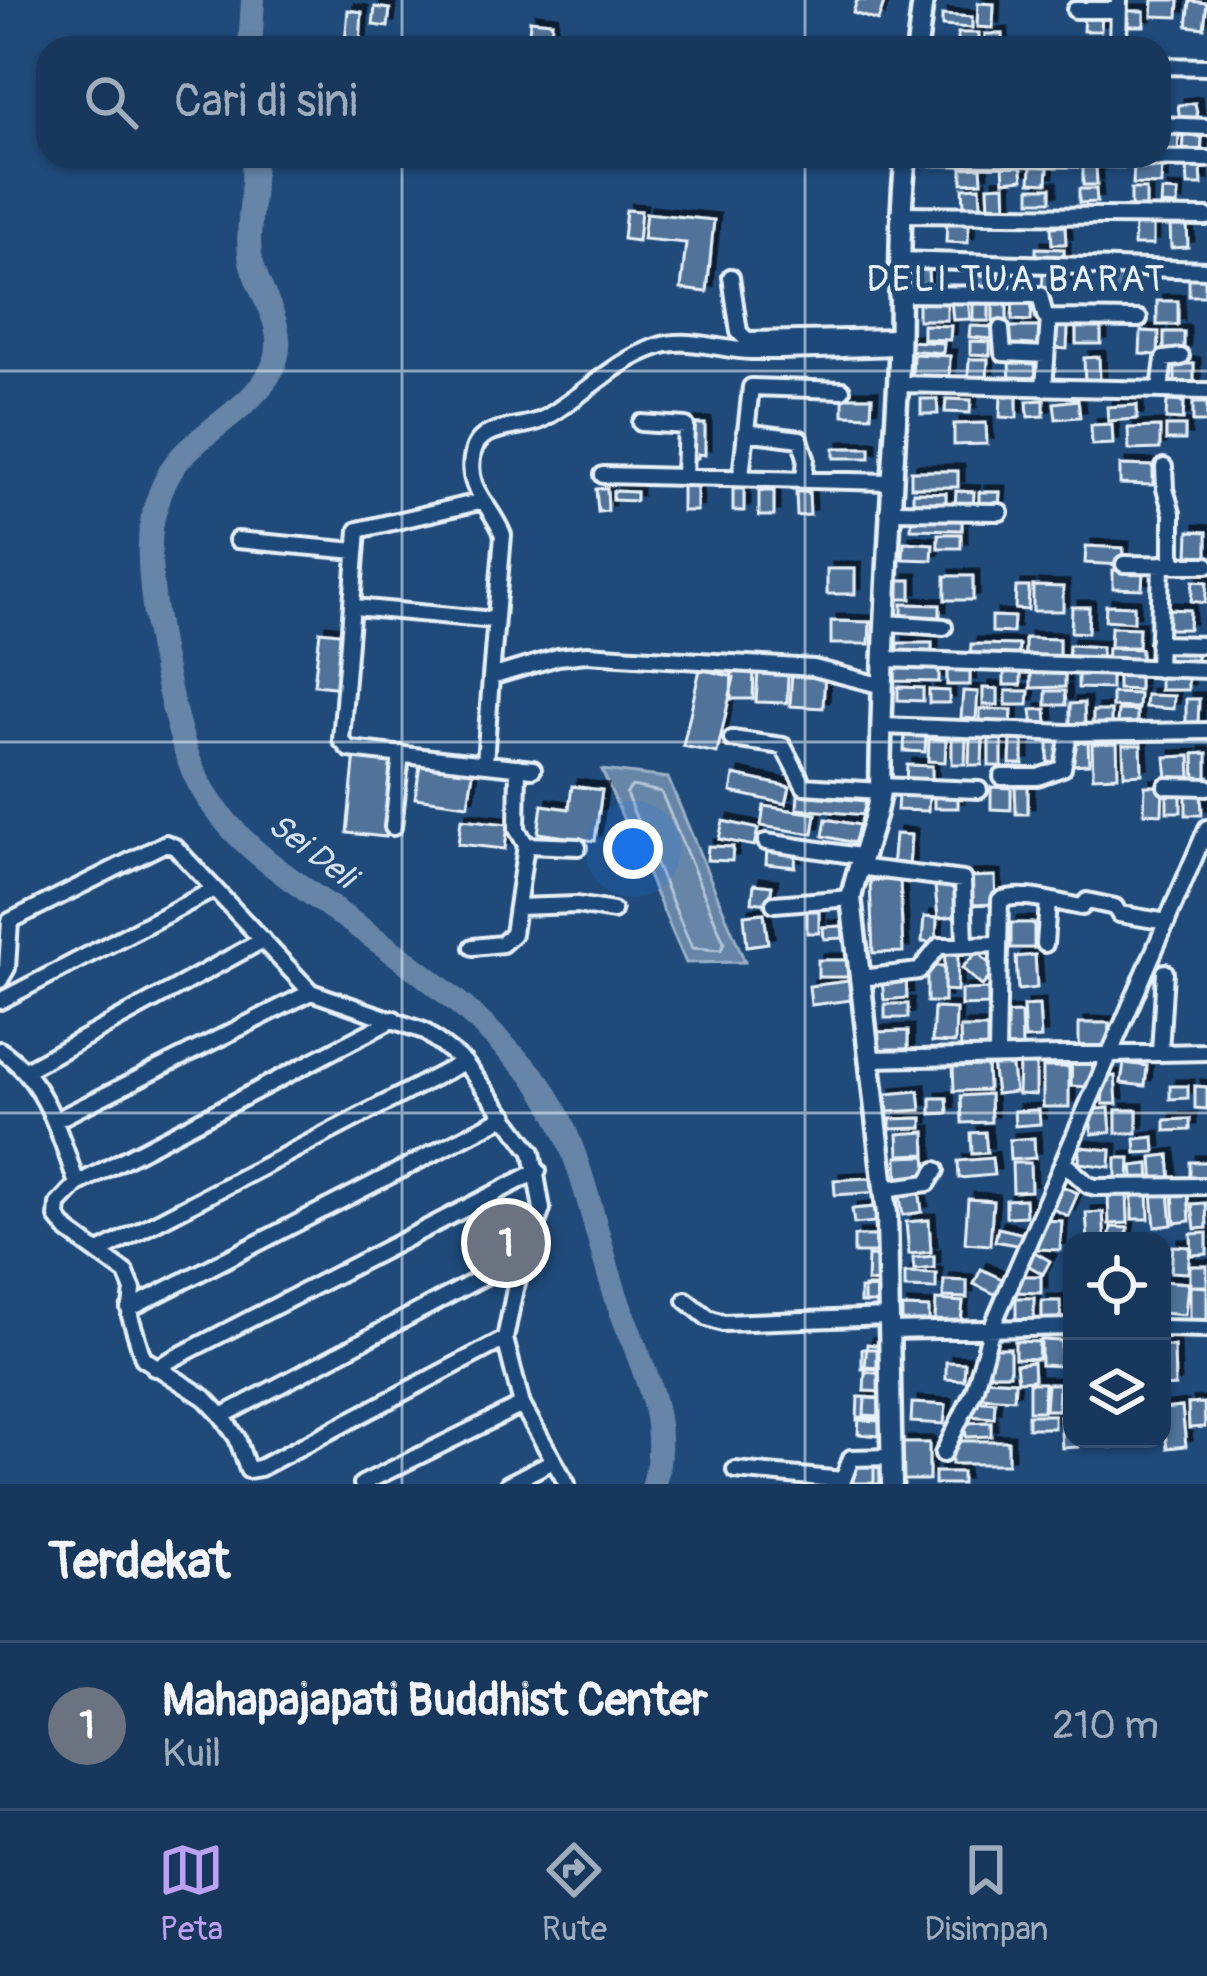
<!DOCTYPE html>
<html lang="id">
<head>
<meta charset="utf-8">
<style>
  :root { --surface:#17385c; --page:#244365; --text:#f1f3f6; --muted:#9eacbb; --line:#365272; --accent:#bca0f2 }
  body { margin:0; font-family:Pangolin,sans-serif; background:var(--page); color:var(--text) }
  .controls { position:absolute; right:36px; bottom:36px; display:grid; overflow:hidden; border-radius:24px; box-shadow:0 3px 9px #0004 }
  .controls button { width:108px; height:108px; display:grid; place-items:center; padding:0; border:0; border-bottom:3px solid var(--line); background:var(--surface); color:var(--text); font:60px sans-serif }
  .you { position:absolute; left:633px; top:849px; width:42px; height:42px; margin:-30px; border:9px solid #fff; border-radius:50%; background:#1a73e8; box-shadow:0 0 0 18px #1a73e833 }
  .badge { display:grid; place-items:center; width:78px; height:78px; border-radius:50%; background:var(--accent); color:#fff; font-size:39px; font-weight:700 }
  .pin { position:absolute; translate:-50% -50%; border:6px solid #fff; box-shadow:0 3px 12px #0006 }
  .list { margin:0; padding:0; list-style:none }
  h2 { display:flex; justify-content:space-between; align-items:center; height:156px; margin:0; padding:0 48px; font-size:51px }
  h2 small { font-size:39px; font-weight:400; color:var(--muted) }
  .list li { display:grid; grid-template-columns:78px 1fr auto; gap:36px; align-items:center; box-sizing:border-box; height:168px; padding:0 48px; border-top:3px solid var(--line) }
  .list b { display:block; font-size:45px; white-space:nowrap }
  .list p { margin:0; font-size:39px; white-space:nowrap; color:var(--muted) }
  .list em { font-size:39px; font-style:normal; color:var(--muted) }
  .icon { flex:none; width:66px; height:66px; fill:none; stroke:currentColor; stroke-width:2; stroke-linecap:round; stroke-linejoin:round }
  .map { position:relative; flex:none; width:1207px; height:1484px; overflow:hidden }
  .search { position:absolute; background:var(--surface); box-shadow:0 3px 9px #0004; left:36px; right:36px; top:36px; height:132px; display:flex; align-items:center; gap:30px; box-sizing:border-box; padding:0 42px; border-radius:36px; color:var(--muted); font-size:45px }
  .sheet { height:324px; background:var(--surface) }
  nav { display:flex; justify-content:space-around; align-items:center; box-sizing:border-box; height:168px; border-top:3px solid var(--line); background:var(--surface); font-size:33px; color:var(--muted) }
  nav a { display:grid; justify-items:center; gap:6px }
  nav .on { color:var(--accent) }
  .map>svg:first-child { display:block }
  .water { fill:#6685a7; stroke:#9ab0c7; stroke-width:3 }
  .lines { fill:none; stroke-linecap:round; stroke-linejoin:round }
  .shore { stroke:#b4c6d8; stroke-width:3 }
  .river { stroke:#6685a7; stroke-width:24 }
  .building { fill:#517399; stroke:#e8f1f8; stroke-width:3; filter:url(#shadow) }
  .minor-casing { stroke:#e8f1f8; stroke-width:22 }
  .major-casing { stroke:#e8f1f8; stroke-width:27 }
  .minor { stroke:#1f4a7a; stroke-width:14 }
  .major { stroke:#1f4a7a; stroke-width:18 }
  .grid { fill:none; stroke:#e8f1f8; stroke-width:3; stroke-opacity:0.55 }
  .labels { text-anchor:middle; dominant-baseline:central; stroke-width:9; stroke-linejoin:round; paint-order:stroke }
  .water-label { font-size:33px; font-style:italic; fill:#d4e1ec; stroke:#1f4a7a }
  .quarter-label { font-size:36px; letter-spacing:3px; fill:#e8f1f8; stroke:#1f4a7a }
</style>
</head>
<body>
<div class="map">
<svg width="1207" height="1484" viewBox="0 0 1207 1484">
  <defs>
    <filter id="shadow"><feDropShadow dx="6" dy="-6" stdDeviation="0" flood-color="#0009"/></filter>
  </defs>
  <rect width="100%" height="100%" fill="#1f4a7a"/>
  <filter id="ink" filterUnits="userSpaceOnUse"><feTurbulence type="fractalNoise" baseFrequency=".00833" numOctaves="2"/><feDisplacementMap in="SourceGraphic" scale="24" xChannelSelector="R" yChannelSelector="G"/><feConvolveMatrix kernelMatrix="1 2 1 2 8 2 1 2 1" color-interpolation-filters="sRGB"/></filter>
  <g filter="url(#ink)">
    <path class="water" d="M602,770L668,778L745,962L686,963Z"/>
    <g class="lines">
      <path class="shore" d="M632,786L661,792L724,942L721,950L692,948L626,794Z"/>
      <path class="river" d="M250,48L253,0
        M253,156C256,189 246,223 250,255C255,290 287,322 276,359C264,400 211,425 183,455C166,472 154,505 151,529C144,583 172,727 196,777C229,844 294,881 353,923C407,962 461,1000 507,1049C519,1062 534,1074 543,1089C583,1152 594,1233 618,1302C640,1364 672,1418 654,1484"/>
    </g>
    <path class="building" d="M857,0H885L878,21L853,13Z
      M1153,0H1179L1178,17L1152,16Z
      M1190,1L1207,3L1204,28L1187,26Z
      M978,3L994,4L993,28L977,27Z
      M375,7L390,9L388,27L373,25Z
      M348,10L362,12L360,43L345,42Z
      M1125,11H1144V26H1125Z
      M1084,13L1102,14L1101,31H1083Z
      M942,15L972,17V28L942,26Z
      M530,20L552,22L551,37L529,35Z
      M958,33H979V48H958Z
      M985,34H1002V48H984Z
      M1195,103L1198,119L1180,121L1178,105Z
      M1165,135H1179L1178,154L1165,153Z
      M1184,136L1202,137L1201,156L1183,154Z
      M1021,163L1023,179L1004,181L1003,165Z
      M1134,163L1162,164L1161,185L1133,184Z
      M1083,164H1096L1097,185H1083Z
      M1031,166L1048,167L1047,183L1030,182Z
      M981,167L982,182L962,183V168Z
      M1187,167H1201L1202,185H1188Z
      M1005,185L1006,209L989,210L988,186Z
      M980,187L981,207H964L963,188Z
      M1030,188H1051V201H1030Z
      M1079,189H1096L1097,202L1079,203Z
      M1131,189H1146V210H1131Z
      M1162,191L1178,192L1177,206L1161,205Z
      M626,210L641,211L638,241L623,239Z
      M646,213L714,220L707,292L681,289L686,243L643,239Z
      M947,220L969,221L968,243L946,242Z
      M1135,224H1153V245H1134Z
      M1187,224L1188,247L1171,248L1170,225Z
      M1065,226L1066,244H1052L1051,227Z
      M1036,248L1064,249V263L1036,262Z
      M909,269H928L929,288H910Z
      M1108,273L1125,274L1124,294L1107,293Z
      M1043,274L1065,275L1064,290L1042,289Z
      M974,275L999,276L998,292L973,291Z
      M1189,277H1205V296H1189Z
      M968,298L970,319L953,320L951,300Z
      M993,298H1007V322H993Z
      M918,300H947V320H918Z
      M1013,300L1032,301L1031,321L1012,320Z
      M1157,301H1178V325H1157Z
      M973,303H989V321H973Z
      M923,325L951,326L950,340L923,339Z
      M970,326L993,327L992,339L969,337Z
      M1056,326L1068,328L1067,349L1054,348Z
      M1076,326H1101V344H1076Z
      M1010,327H1039V348L1010,349Z
      M1141,331L1159,332L1158,355L1140,354Z
      M1164,332H1184V352H1164Z
      M907,341L944,343L943,353L907,350Z
      M970,341L990,342V355L970,354Z
      M913,354L950,356L949,382L912,380Z
      M1099,357L1100,383H1085L1084,358Z
      M969,359H988L987,379L968,378Z
      M1035,362L1036,381H1010L1009,363Z
      M1175,364H1194V385H1175Z
      M1001,396H1017V418L1000,417Z
      M843,397H872L871,416L843,415Z
      M921,399H937L938,414H921Z
      M946,399L971,400L970,413L945,412Z
      M1044,400V416L1028,417L1027,401Z
      M1078,400L1080,417L1056,419L1054,403Z
      M1167,401L1184,402L1183,420L1166,419Z
      M1193,403H1207V422H1193Z
      M1137,405V419L1108,421L1107,407Z
      M986,423L987,444L954,445V424Z
      M689,424H705V455L698,454V458L689,459Z
      M1112,424L1113,444L1092,445L1091,425Z
      M1166,426H1185V440H1166Z
      M1160,427V449L1129,450L1128,428Z
      M834,448H870V458H834Z
      M1120,465L1153,466V485L1120,484Z
      M911,471H958V487H911Z
      M682,486H697V511H682Z
      M607,488L608,511L598,512L596,489Z
      M733,489H744V511H733Z
      M613,491L636,492V501L613,500Z
      M759,491H774V516H759Z
      M956,491L974,492L973,508L955,507Z
      M796,492H809L810,515L797,516Z
      M913,492L946,493V509L913,508Z
      M979,492H1000L999,509L979,508Z
      M912,515L962,516V530L911,529Z
      M1189,531L1207,532V558L1188,557Z
      M938,534H961V548H938Z
      M904,542L933,544L932,560L903,559Z
      M1086,546L1123,548L1122,565L1085,563Z
      M827,569H855V594H827Z
      M1113,570L1143,571L1142,589L1113,588Z
      M945,576H973V600H945Z
      M899,580H911V599H899Z
      M1193,581L1207,582L1205,603L1191,601Z
      M1033,586L1063,587V611H1033Z
      M1016,587H1029L1028,610L1015,609Z
      M902,604L940,605V617H902Z
      M1106,605L1134,606V622L1105,620Z
      M1072,607H1089L1088,633L1071,632Z
      M1164,609L1190,610L1189,629H1163Z
      M992,616L1014,617L1013,633L992,632Z
      M831,621L870,622L869,644H831Z
      M1111,627L1139,628L1138,647H1110Z
      M320,631L348,634L343,688L314,685Z
      M1025,638L1059,639V661L1025,660Z
      M898,643H932V656H898Z
      M971,644L1019,645L1018,660L970,658Z
      M1069,645L1102,647V664L1068,663Z
      M1108,648L1141,649V666L1107,665Z
      M1161,649L1197,650V666L1160,665Z
      M895,667L939,668V682L895,681Z
      M947,668H970V685H947Z
      M700,669L734,677L717,753L683,746Z
      M732,669L754,670L753,699H731Z
      M1004,669L1021,670V685H1004Z
      M792,670L825,672L823,708L790,706Z
      M1065,671V687L1031,688V672Z
      M758,672L788,673L787,703L756,702Z
      M1078,673L1111,674V689L1078,688Z
      M1118,674H1139V690L1118,689Z
      M1160,674H1188V690H1160Z
      M898,687L923,688V701L898,700Z
      M983,688L998,689V705H983Z
      M929,690L949,691V703H929Z
      M963,691L978,692L976,719L961,718Z
      M1006,691H1029L1028,705H1006Z
      M1046,691H1065L1066,705H1046Z
      M1112,693L1139,694L1138,708L1112,707Z
      M1146,695L1174,696L1173,709L1145,707Z
      M1186,699H1199L1198,726H1186Z
      M1084,703L1085,726H1070V704Z
      M980,709L1012,710L1011,726L980,724Z
      M1046,709L1047,725L1033,726L1031,710Z
      M1118,710L1137,711V726L1117,725Z
      M1093,711H1111V726H1093Z
      M905,732L926,733L925,752L904,751Z
      M989,736H1002V766H989Z
      M952,737H966L965,764H952Z
      M970,737H983L982,765H969Z
      M929,739L946,740L945,762L928,761Z
      M1011,739H1023V764H1010Z
      M1048,742H1062V763H1048Z
      M1088,742L1089,764L1070,765L1069,743Z
      M1117,743L1118,776L1093,777L1092,744Z
      M1123,745H1141L1142,774L1124,775Z
      M355,753L400,757L386,837L347,833Z
      M1207,753V779L1195,780L1194,754Z
      M1190,756L1191,778L1167,779L1165,757Z
      M421,759L474,767L468,805L415,798Z
      M907,765L932,766V782H906Z
      M734,775L790,787L786,804L731,792Z
      M1015,783H1028V814H1016Z
      M572,786L602,790L595,841L538,833L542,805L569,809Z
      M1145,786H1163L1162,814L1144,813Z
      M991,787L1011,788V810L991,809Z
      M1186,792H1201L1202,815H1186Z
      M934,793H958V808H934Z
      M1167,793H1181V812H1167Z
      M798,795L866,801L864,815L797,809Z
      M898,795L929,796L928,811L897,810Z
      M764,806L816,814L813,834L761,826Z
      M461,819L508,824L505,849L458,844Z
      M826,819L859,825L855,843L823,836Z
      M723,821L758,829L754,846L719,839Z
      M895,834L911,835L909,869L892,868Z
      M708,846L733,847L732,861L707,860Z
      M767,849L796,852L795,867L766,864Z
      M995,876L996,904L969,905L967,877Z
      M900,879L903,952L873,953L870,881Z
      M754,884L772,886L769,904L752,902Z
      M954,884L957,916L938,918L935,886Z
      M807,911H819V933H807Z
      M764,913L768,943L747,946L744,915Z
      M924,917L937,918L936,943L922,942Z
      M1011,923H1034V948H1011Z
      M842,926L843,938L824,939L823,927Z
      M945,952H958L957,991L944,990Z
      M977,952L996,970L982,986L962,968Z
      M1035,955L1037,988L1018,990L1016,957Z
      M818,960H850V977H818Z
      M927,966H944V1002H927Z
      M906,978L907,998L884,1000L882,980Z
      M849,981L851,1000L811,1005L809,986Z
      M988,989V1005L961,1006V990Z
      M885,1004H908V1018H885Z
      M1039,1005L1041,1038L1025,1039L1023,1006Z
      M934,1008L956,1009L955,1043L932,1042Z
      M1021,1013L1022,1047H1000V1014Z
      M1079,1023H1109L1108,1047H1079Z
      M960,1028H987V1051L961,1052Z
      M908,1031V1055L877,1056L876,1032Z
      M1072,1057L1093,1058L1092,1087L1071,1086Z
      M1011,1060L1015,1092L996,1094L992,1062Z
      M1124,1063L1147,1066L1145,1086L1121,1083Z
      M987,1064L988,1090L954,1091L953,1065Z
      M1019,1064H1036V1095L1018,1094Z
      M1043,1067H1069V1107H1043Z
      M1115,1076L1117,1104H1103L1102,1077Z
      M1170,1086H1188V1098L1170,1099Z
      M1195,1086L1207,1087V1109L1195,1108Z
      M919,1091L921,1110L888,1112L886,1094Z
      M990,1094L991,1122L962,1123L961,1096Z
      M931,1098H947L948,1113L931,1114Z
      M1109,1108L1111,1132L1092,1134L1089,1110Z
      M1039,1110L1040,1124L1015,1126L1014,1111Z
      M1116,1110H1137V1133H1116Z
      M922,1118V1128L890,1129V1119Z
      M1190,1119V1130L1165,1131V1120Z
      M925,1132L926,1154L899,1155L898,1134Z
      M985,1132L987,1153L972,1154L971,1133Z
      M1154,1137L1155,1152L1136,1153L1135,1139Z
      M1034,1138L1035,1158L1010,1160L1009,1140Z
      M1080,1147L1111,1150L1110,1167L1079,1163Z
      M1169,1155L1171,1183L1154,1185L1152,1157Z
      M926,1156L928,1179L898,1181L897,1157Z
      M992,1158L994,1175L959,1178L958,1161Z
      M1116,1158H1130L1129,1180H1116Z
      M1190,1162H1207V1182H1190Z
      M1012,1163H1030L1031,1191L1013,1192Z
      M1149,1164L1150,1183L1134,1184L1132,1166Z
      M867,1178L879,1180L880,1192L835,1195L834,1180Z
      M1059,1185L1078,1193L1068,1216L1049,1207Z
      M919,1188L922,1212L903,1215L899,1191Z
      M1132,1189H1148L1149,1219H1132Z
      M1127,1190L1128,1223L1109,1224L1108,1191Z
      M1169,1192L1172,1225L1155,1227L1152,1193Z
      M1188,1192L1190,1221L1175,1223L1173,1193Z
      M968,1199L993,1201L990,1245L965,1243Z
      M1025,1199L1026,1216L1006,1217V1200Z
      M1206,1203L1207,1228L1195,1229L1192,1204Z
      M875,1207L876,1222L854,1224L852,1209Z
      M1103,1212L1105,1241H1088L1086,1213Z
      M526,1217L532,1228L516,1236L523,1248L500,1262L490,1238Z
      M929,1220L931,1252L909,1254L906,1222Z
      M1039,1220L1062,1221L1060,1250L1037,1249Z
      M1111,1227L1128,1228L1126,1241H1109Z
      M998,1228L1024,1234L1021,1246L995,1241Z
      M1207,1233V1254L1192,1255L1191,1234Z
      M854,1236H879V1253H854Z
      M1173,1246L1190,1247L1188,1273L1171,1272Z
      M1031,1250L1050,1261L1043,1274L1024,1263Z
      M868,1256L885,1257L884,1283L867,1282Z
      M934,1256V1268L914,1270L913,1258Z
      M1190,1266H1207V1286H1190Z
      M981,1269L1006,1281L999,1296L974,1284Z
      M905,1273L936,1274V1289L905,1288Z
      M1016,1276H1041V1293L1015,1292Z
      M944,1280L967,1281V1298L943,1297Z
      M1162,1281L1188,1283L1185,1315L1162,1313Z
      M1190,1286L1207,1287V1322H1190Z
      M864,1287H884V1303H864Z
      M882,1288V1303H860V1289Z
      M1016,1298H1034V1322H1016Z
      M936,1300L963,1302L961,1322L935,1320Z
      M1042,1301H1060L1061,1326L1042,1327Z
      M902,1307L929,1308V1325H902Z
      M1041,1340L1061,1341V1366L1041,1365Z
      M1015,1341L1039,1342L1038,1359L1015,1358Z
      M867,1344L883,1346L881,1368L865,1367Z
      M1162,1346H1174L1175,1386L1162,1387Z
      M990,1348H1010V1374H990Z
      M862,1349H877V1369H862Z
      M946,1362L965,1363L964,1380L946,1379Z
      M1033,1362L1034,1380L1018,1381L1016,1364Z
      M865,1372L885,1374L884,1392L864,1391Z
      M982,1379L1015,1381L1014,1399L981,1397Z
      M1029,1383H1044L1043,1411H1029Z
      M1047,1384H1059L1058,1410H1045Z
      M858,1397L880,1398L879,1421L857,1420Z
      M865,1398L884,1399L882,1416L864,1415Z
      M970,1400L995,1402L994,1418L969,1416Z
      M912,1403L946,1405L944,1424L911,1422Z
      M1204,1403L1205,1427L1189,1428L1188,1404Z
      M1182,1407L1186,1446L1167,1448L1162,1409Z
      M1028,1415H1054V1428H1028Z
      M1072,1415V1439H1078L1079,1447L1062,1448L1060,1416Z
      M859,1417L882,1419L880,1436L858,1434Z
      M991,1422V1436L966,1437L965,1423Z
      M1110,1439H1142V1446L1110,1447Z
      M952,1441H1008V1464H952Z
      M902,1443H929V1480H902Z
      M839,1464L882,1468L880,1484H838Z
      M850,1465L874,1466V1483H850Z
      M935,1472H962V1484H935Z"/>
    <g class="lines">
      <defs>
        <path id="minor" d="M1075,10H1119
          M1118,48L1119,0
          M1159,66L1207,67
          M1159,125L1207,127
          M906,156L1207,159
          M899,214L1207,217
          M899,260L1207,270
          M731,277L739,332L747,340L897,337
          M897,294L1040,295L1045,316L1049,318L1139,319
          M1001,329L1003,353L1046,355
          M898,384L1207,391
          M1044,388L1049,318
          M1160,390L1164,359L1181,357
          M641,423L686,426L684,475
          M745,432L800,439L806,458L804,479
          M1164,467L1165,489L1172,513V564
          M603,475L889,482
          M741,476L751,387L842,390
          M479,502L358,530L341,740L349,749L533,769
          M888,511L1000,512
          M237,540L356,551
          M1124,564L1207,565
          M354,607L494,620
          M887,623L944,627
          M1158,644L1207,645
          M885,659L1207,670
          M1158,669L1161,564
          M883,686L814,668L587,654L558,657L491,677L503,535C492,505 464,490 473,453C480,422 521,431 543,419C584,396 613,361 659,346C688,337 721,350 751,351C799,352 849,348 898,347
          M882,726L1069,733L1207,731
          M732,739L783,746L804,786L880,791
          M485,763L491,677
          M1002,777H1038L1063,768L1069,733
          M880,786L979,790
          M1166,786L1207,787
          M393,827L401,754
          M766,842L859,856
          M526,845L578,847
          M857,867L963,880L965,945
          M774,904L851,898
          M517,907L577,905L613,911
          M1045,944L1048,902
          M473,947L502,944L513,934L526,845L517,829L518,767
          M861,978L919,971L939,946L997,944
          M0,980L7,968L10,921L166,843L175,847L311,992L424,1031L464,1062L532,1152L542,1209L515,1289L505,1339L522,1405L567,1484
          M0,1001L213,890
          M0,1050C46,1080 60,1135 77,1184L58,1204L57,1217L68,1231L126,1273L133,1290L130,1316L143,1358L205,1398L222,1416L237,1438L248,1470L260,1468L505,1339
          M1160,1052L1165,972
          M997,1053L1000,900C1024,891 1057,903 1082,907L1087,901L1115,907L1119,914L1167,922
          M869,1059L1207,1052
          M24,1071L263,940
          M56,1120L311,992
          M1063,1162L1088,1185L1096,1187L1207,1186
          M77,1184L394,1019
          M884,1189L928,1183L936,1170
          M99,1252L464,1062
          M686,1300L708,1318L723,1323L888,1317
          M129,1309L506,1116
          M1162,1328L1207,1329
          M889,1331L1072,1327
          M155,1368L538,1171
          M222,1416L530,1252
          M943,1454L974,1391L992,1327L1207,828
          M735,1470L843,1480L851,1458L890,1457
          M362,1484L522,1405
          M508,1484L553,1461"/>
        <path id="major" d="M917,48L923,0
          M892,1484L887,1214L851,898C858,861 875,829 880,791C882,656 890,521 898,386C902,309 897,233 906,156"/>
      </defs>
      <use href="#minor" class="minor-casing"/>
      <use href="#major" class="major-casing"/>
      <use href="#minor" class="minor"/>
      <use href="#major" class="major"/>
    </g>
  </g>
  <path class="grid" d="M402,0V48M805,0V48M402,156V1484M805,156V1484M0,371H1207M0,742H1207M0,1113H1207"/>
  <g class="labels">
    <g class="water-label">
      <text transform="translate(312 851) rotate(37)">Sei Deli</text>
    </g>
    <g class="quarter-label">
      <text x="1017" y="279">DELI TUA BARAT</text>
    </g>
  </g>
</svg>
<div class="controls">
<button><svg class="icon" aria-label="locate" viewBox="0 0 24 24"><circle cx="12" cy="12" r="6"/><path d="M12 2v4M12 18v4M2 12h4M18 12h4"/></svg></button>
<button><svg class="icon" aria-label="layers" viewBox="0 0 24 24"><path d="M12 4l9 5-9 5-9-5zM3 14l9 5 9-5"/></svg></button>
</div>
<div class="you"></div>
<div class="pin badge" style="left:506px;top:1243px;background:#6b7280">1</div>
<div class="search"><svg class="icon" aria-label="search" viewBox="0 0 24 24"><circle cx="10" cy="10" r="6"/><path d="M15 15l6 6"/></svg>Cari di sini</div>
</div>
<section class="sheet">
<h2>Terdekat<small></small></h2>
<ul class="list">
<li><span class="badge" style="background:#6b7280">1</span><div><b>Mahapajapati Buddhist Center</b><p>Kuil</p></div><em>210 m</em></li>
</ul>
</section>
<nav>
<a class="on"><svg class="icon" aria-label="map" viewBox="0 0 24 24"><path d="M3 6l6-2 6 2 6-2v14l-6 2-6-2-6 2zM9 4v14M15 6v14"/></svg>Peta</a>
<a><svg class="icon" aria-label="directions" viewBox="0 0 24 24"><path d="M12 3l9 9-9 9-9-9zM9 14v-3h6M13 9l2 2-2 2"/></svg>Rute</a>
<a><svg class="icon" aria-label="saved" viewBox="0 0 24 24"><path d="M7 4h10v16l-5-4-5 4z"/></svg>Disimpan</a>
</nav>
</body>
</html>
